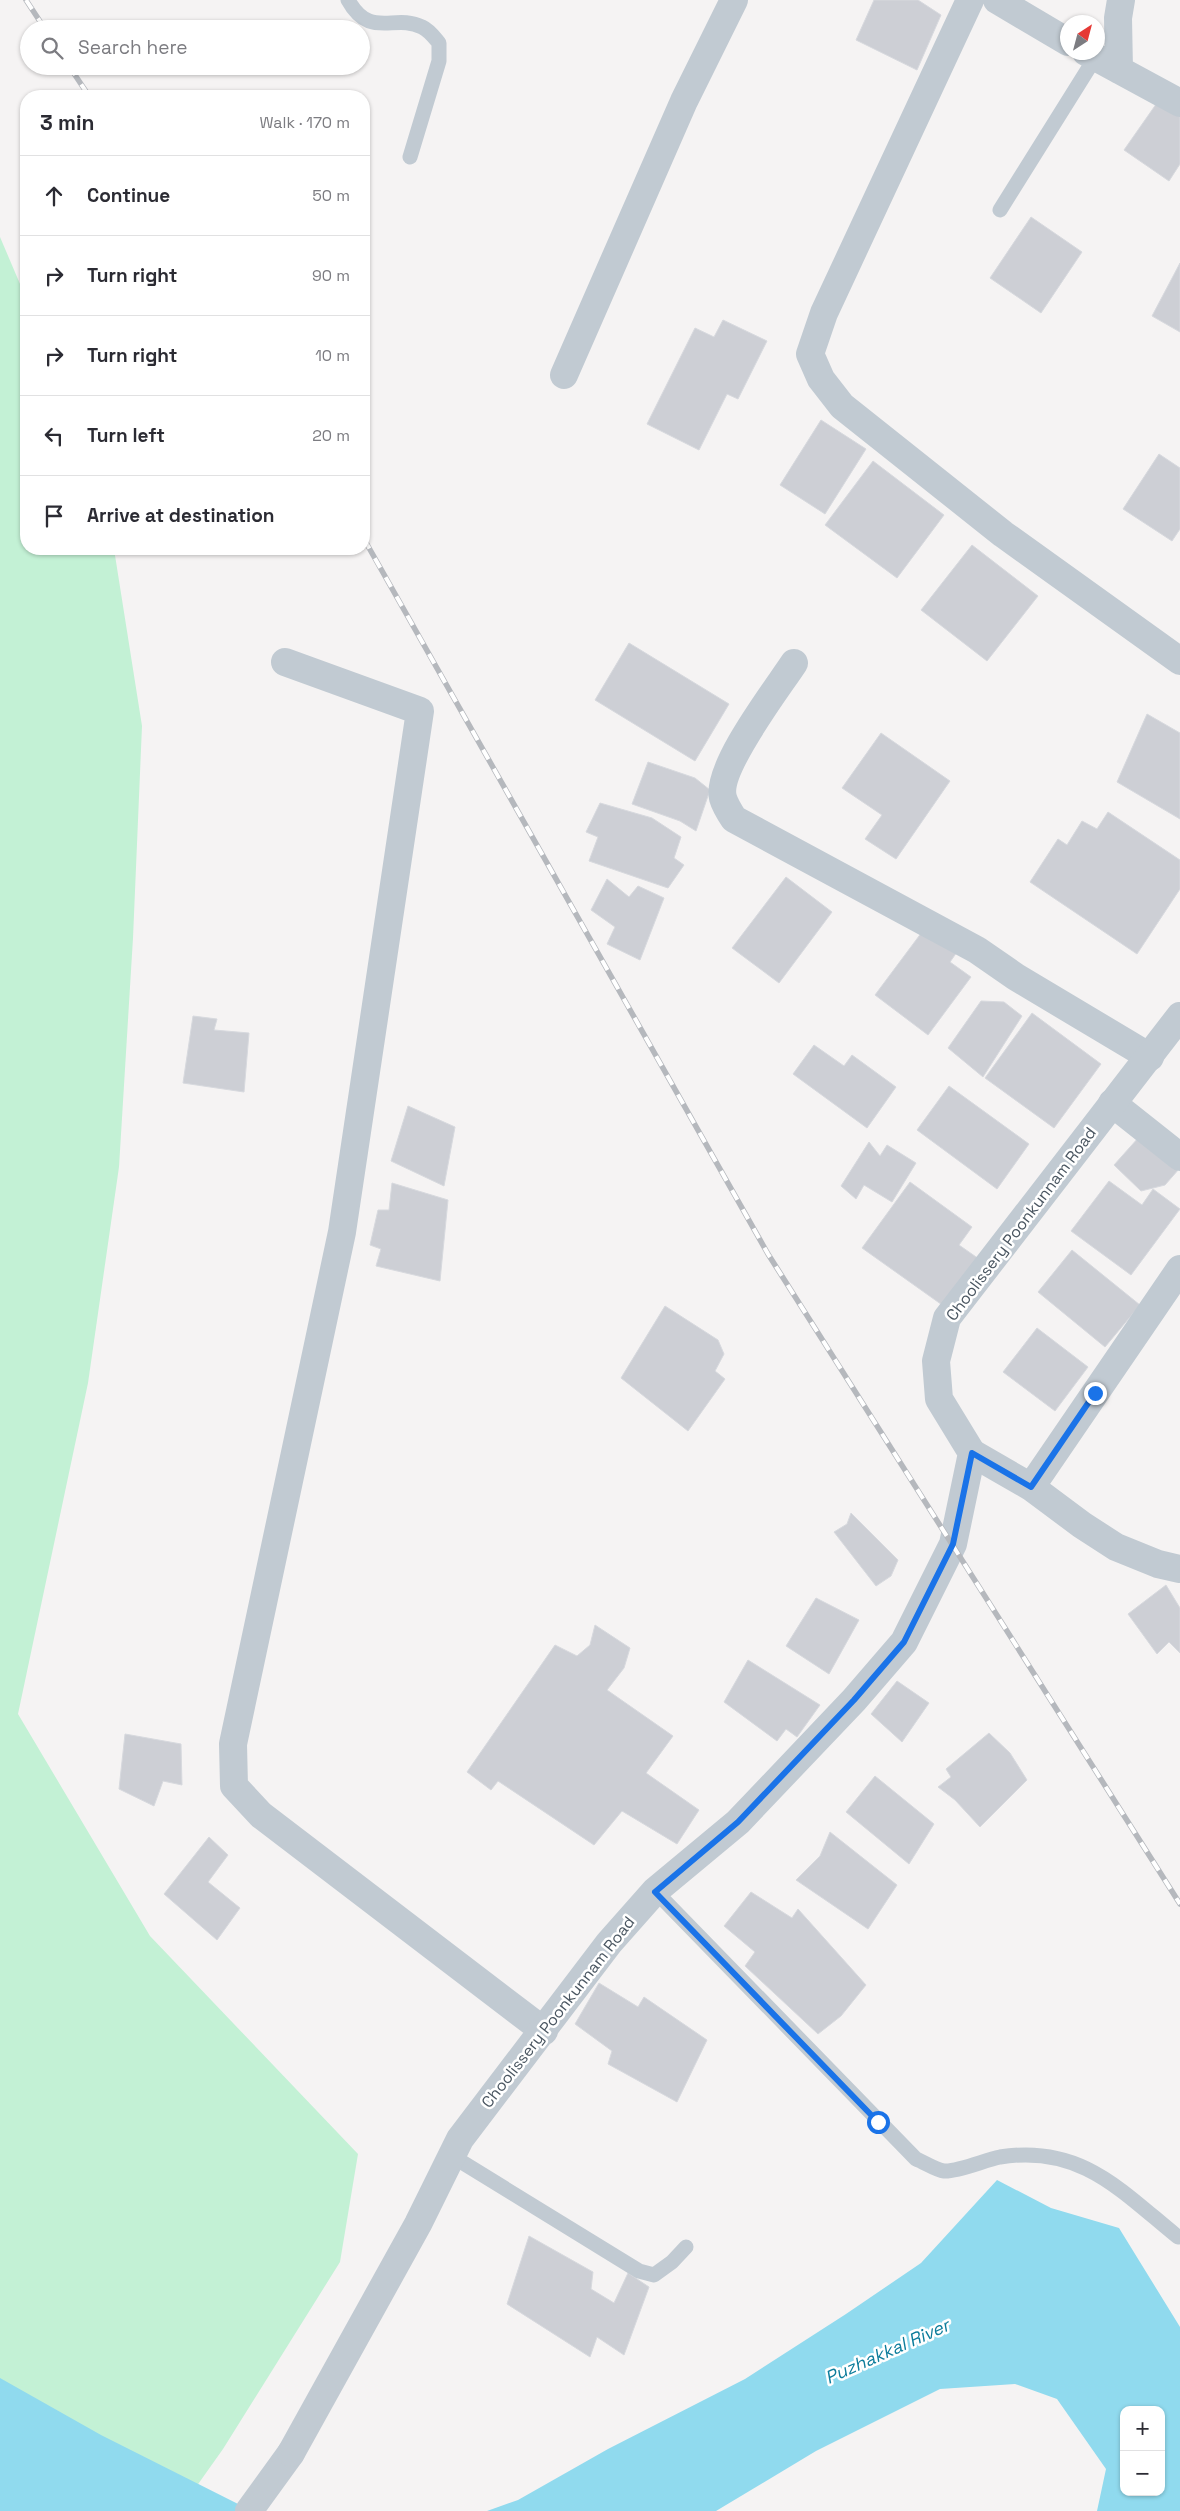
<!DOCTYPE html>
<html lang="en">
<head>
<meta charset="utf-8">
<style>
  :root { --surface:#fff; --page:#f2f2f3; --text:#2b2b33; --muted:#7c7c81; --line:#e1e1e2 }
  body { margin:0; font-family:"Space Grotesk",sans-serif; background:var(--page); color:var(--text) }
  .controls { position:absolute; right:15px; bottom:15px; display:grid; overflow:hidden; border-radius:10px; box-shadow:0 1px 4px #0004 }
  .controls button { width:45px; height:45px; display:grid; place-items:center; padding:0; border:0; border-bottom:1px solid var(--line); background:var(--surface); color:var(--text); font:25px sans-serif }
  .compass { position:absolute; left:1060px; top:15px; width:45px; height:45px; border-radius:50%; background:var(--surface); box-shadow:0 1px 4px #0004; rotate:36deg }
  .stop { position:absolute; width:15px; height:15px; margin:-11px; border:4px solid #1a73e8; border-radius:50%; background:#fff }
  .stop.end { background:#1a73e8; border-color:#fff; box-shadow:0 1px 5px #0008 }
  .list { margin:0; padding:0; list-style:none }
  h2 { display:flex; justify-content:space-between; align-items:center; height:65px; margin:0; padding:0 20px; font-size:21px }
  h2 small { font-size:16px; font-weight:400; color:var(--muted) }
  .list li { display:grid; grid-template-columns:32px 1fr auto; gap:15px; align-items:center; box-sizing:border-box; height:80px; padding:0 20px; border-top:1px solid var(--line) }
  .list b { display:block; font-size:19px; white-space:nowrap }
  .list em { font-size:16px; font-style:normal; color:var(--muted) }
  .icon { flex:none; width:28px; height:28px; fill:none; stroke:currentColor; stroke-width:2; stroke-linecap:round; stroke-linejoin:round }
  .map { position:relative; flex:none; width:1180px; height:2511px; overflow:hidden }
  .search { position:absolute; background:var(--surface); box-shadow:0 1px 4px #0004; left:20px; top:20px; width:350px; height:55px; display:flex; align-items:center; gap:12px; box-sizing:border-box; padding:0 18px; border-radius:28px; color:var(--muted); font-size:19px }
  .panel { position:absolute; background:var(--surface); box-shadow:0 1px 4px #0004; left:20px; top:90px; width:350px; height:465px; border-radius:20px }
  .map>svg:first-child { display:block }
  .green { fill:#c3f1d5 }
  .water { fill:#90daee; fill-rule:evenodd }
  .building { fill:#cdcfd5; stroke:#d7d9de }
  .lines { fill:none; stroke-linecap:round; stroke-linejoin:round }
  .service { stroke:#c1cad2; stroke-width:15 }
  .minor { stroke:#c1cad2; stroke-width:28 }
  .tertiary { stroke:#c1cad2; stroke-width:28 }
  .rail-casing { stroke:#b5b8bd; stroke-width:5.5 }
  .rail { stroke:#fff; stroke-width:4; stroke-dasharray:11; stroke-linecap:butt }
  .route { stroke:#1a73e8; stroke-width:6 }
  .labels { text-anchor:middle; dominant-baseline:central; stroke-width:5; stroke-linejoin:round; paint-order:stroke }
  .street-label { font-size:16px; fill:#4a5661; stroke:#fff }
  .water-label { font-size:18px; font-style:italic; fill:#0c7c9b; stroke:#fff }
</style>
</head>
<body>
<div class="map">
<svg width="1180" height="2511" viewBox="0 0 1180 2511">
  <rect width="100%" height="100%" fill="#f5f3f3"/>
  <path class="green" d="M0,237L26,298V549H114L142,726L133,938L119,1167L88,1383L18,1714L150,1936L358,2154L340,2262L223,2449L179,2511H0Z"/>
  <path class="water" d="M997,2180L1051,2208L1119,2228L1180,2327V2511H1097L1106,2469L1057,2399L1015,2384L940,2389L816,2451L716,2511H487L518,2500L608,2449L745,2379L846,2314L921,2263ZM1124,2410H1161V2492H1124Z
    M0,2378L101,2435L252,2511H0Z"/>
  <path class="building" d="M874,0H918L941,15L917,70L856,40Z
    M1159,100L1180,114V164L1169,181L1124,150Z
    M1031,217L1082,252L1041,313L990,278Z
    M1180,263V332L1152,316Z
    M723,320L767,341L738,399L727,394L699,450L647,424L695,328L714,337Z
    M821,420L866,449L825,514L780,485Z
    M1159,454L1180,468V529L1172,541L1123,509Z
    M873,461L944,515L897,578L825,525Z
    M972,545L1038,596L987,661L921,610Z
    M629,643L729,704L695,761L595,700Z
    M1147,714L1180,733V819L1117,782Z
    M881,733L950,781L896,859L865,839L882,815L842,788Z
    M648,762L695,778L710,790L696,831L680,821L632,804Z
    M600,803L652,818L681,837L674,858L684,865L668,888L589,861L598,837L586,832Z
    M1108,812L1180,860V889L1137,954L1030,882L1058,839L1067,845L1082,821L1097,829Z
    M786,877L832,912L779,983L732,948Z
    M607,879L629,897L638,886L664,898L640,960L607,944L615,927L591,910Z
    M925,928L957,952L950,962L971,977L928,1035L875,995Z
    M981,1001L1004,1002L1022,1016L983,1077L948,1048Z
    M1032,1013L1101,1064L1054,1128L985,1078Z
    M193,1016L217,1019L214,1030L249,1033L244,1092L183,1083Z
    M814,1045L844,1066L852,1055L896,1087L867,1128L793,1074Z
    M949,1086L1029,1144L997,1189L917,1130Z
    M408,1106L455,1127L444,1186L391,1161Z
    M1139,1137L1179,1169L1165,1185L1141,1191L1114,1165Z
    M869,1142L880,1156L887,1145L916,1163L892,1202L864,1185L856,1199L841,1186Z
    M1109,1181L1142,1205L1153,1189L1180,1209L1131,1275L1071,1231Z
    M910,1182L972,1227L959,1245L979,1259L945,1307L862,1248Z
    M392,1183L448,1200L440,1281L376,1266L381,1249L370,1245L378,1210H389Z
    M1072,1250L1140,1305L1105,1347L1038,1292Z
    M665,1306L718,1340L724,1354L715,1371L725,1379L688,1431L621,1378Z
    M1037,1328L1088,1367L1055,1411L1003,1372Z
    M851,1513L898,1560L891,1576L876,1586L834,1532L847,1524Z
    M1166,1585L1180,1608V1653L1169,1642L1157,1654L1128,1614Z
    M816,1598L859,1620L829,1674L786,1646Z
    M595,1625L630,1648L624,1668L607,1690L673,1736L646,1773L699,1810L677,1844L622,1811L594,1845L498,1781L491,1790L467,1772L555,1645L577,1656L590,1645Z
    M748,1660L820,1705L797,1737L786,1729L777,1741L724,1702Z
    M897,1681L929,1703L902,1742L871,1714Z
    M989,1733L1010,1753L1027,1780L980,1827L955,1800L938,1787L951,1777L946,1769Z
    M125,1734L181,1744L182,1785L163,1781L154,1806L119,1789Z
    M875,1776L934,1824L909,1864L846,1812Z
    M830,1832L897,1885L868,1929L796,1880L820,1856Z
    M209,1837L228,1855L208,1882L240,1908L217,1940L164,1894Z
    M751,1892L792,1918L798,1909L866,1985L841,2016L818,2034L745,1966L755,1952L724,1926Z
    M599,1983L638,2007L644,1997L707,2040L677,2102L608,2064L612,2051L575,2024Z
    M529,2236L593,2272L591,2289L614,2303L628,2273L649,2287L624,2355L597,2337L590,2357L507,2304Z"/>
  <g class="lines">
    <path class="service" d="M348,0C370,40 394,13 422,27C429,30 434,37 439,43V61L410,157
      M1000,210L1095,58
      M655,1891L916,2159C924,2162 936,2170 944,2171C958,2172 985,2160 1000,2157C1081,2144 1121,2191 1178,2237
      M452,2156L639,2271L654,2275L672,2262L686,2247"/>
    <path class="minor" d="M970,0L824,313L810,354L821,379L842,406L1003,534L1180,661
      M997,0L1068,42
      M1086,52L1180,103
      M1119,70L1118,18L1121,0
      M564,375L684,101L734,0
      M285,662L420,711L342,1232L233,1744L234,1786L261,1815L544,2031
      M794,663C777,689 715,769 723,798C725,805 730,813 734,819L977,950L1016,977L1150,1057
      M1112,1103L1180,1157
      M972,1453L1031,1487L1082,1525L1116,1547L1158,1564L1180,1569
      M1031,1487L1180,1269
      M249,2511L291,2453"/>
    <path class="tertiary" d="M291,2453L418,2224L460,2139L609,1943L655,1891L738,1822L854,1700L904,1642L953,1544L972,1453L939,1399L936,1361L947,1318L1180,1016"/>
    <defs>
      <path id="rail" d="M26,0L45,29
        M69,66L89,96
        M364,539L768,1254L1180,1904"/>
    </defs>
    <use href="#rail" class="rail-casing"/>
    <use href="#rail" class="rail"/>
  </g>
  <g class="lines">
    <path class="route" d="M878,2122L655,1892L738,1822L854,1700L904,1642L953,1544L972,1453L1031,1487L1095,1393"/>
  </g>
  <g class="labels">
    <g class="street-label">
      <text transform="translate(1021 1224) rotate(-53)">Choolissery Poonkunnam Road</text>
      <text transform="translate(558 2012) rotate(-52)">Choolissery Poonkunnam Road</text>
    </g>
    <g class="water-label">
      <text transform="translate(887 2351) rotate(-24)">Puzhakkal River</text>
    </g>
  </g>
</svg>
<div class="controls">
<button>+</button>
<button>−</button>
</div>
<svg class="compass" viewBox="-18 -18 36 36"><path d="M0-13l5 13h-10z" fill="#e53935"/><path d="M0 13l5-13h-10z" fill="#7c7c81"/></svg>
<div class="stop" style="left:878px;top:2122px"></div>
<div class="stop end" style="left:1095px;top:1393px"></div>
<div class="search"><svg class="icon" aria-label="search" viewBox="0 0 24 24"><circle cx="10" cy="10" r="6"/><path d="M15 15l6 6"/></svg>Search here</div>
<section class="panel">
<h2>3 min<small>Walk · 170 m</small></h2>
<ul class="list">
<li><svg class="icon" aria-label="ahead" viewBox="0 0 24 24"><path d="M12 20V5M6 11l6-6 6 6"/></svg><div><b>Continue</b></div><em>50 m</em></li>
<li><svg class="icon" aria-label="right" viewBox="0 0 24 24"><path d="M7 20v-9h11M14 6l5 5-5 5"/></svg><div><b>Turn right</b></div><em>90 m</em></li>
<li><svg class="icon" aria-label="right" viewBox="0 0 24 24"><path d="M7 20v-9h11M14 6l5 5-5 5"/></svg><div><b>Turn right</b></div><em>10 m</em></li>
<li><svg class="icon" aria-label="left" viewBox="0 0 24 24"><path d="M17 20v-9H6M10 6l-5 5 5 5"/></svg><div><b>Turn left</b></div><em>20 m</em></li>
<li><svg class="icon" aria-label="arrive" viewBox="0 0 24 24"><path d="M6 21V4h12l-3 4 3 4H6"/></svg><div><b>Arrive at destination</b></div></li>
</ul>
</section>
</div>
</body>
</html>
